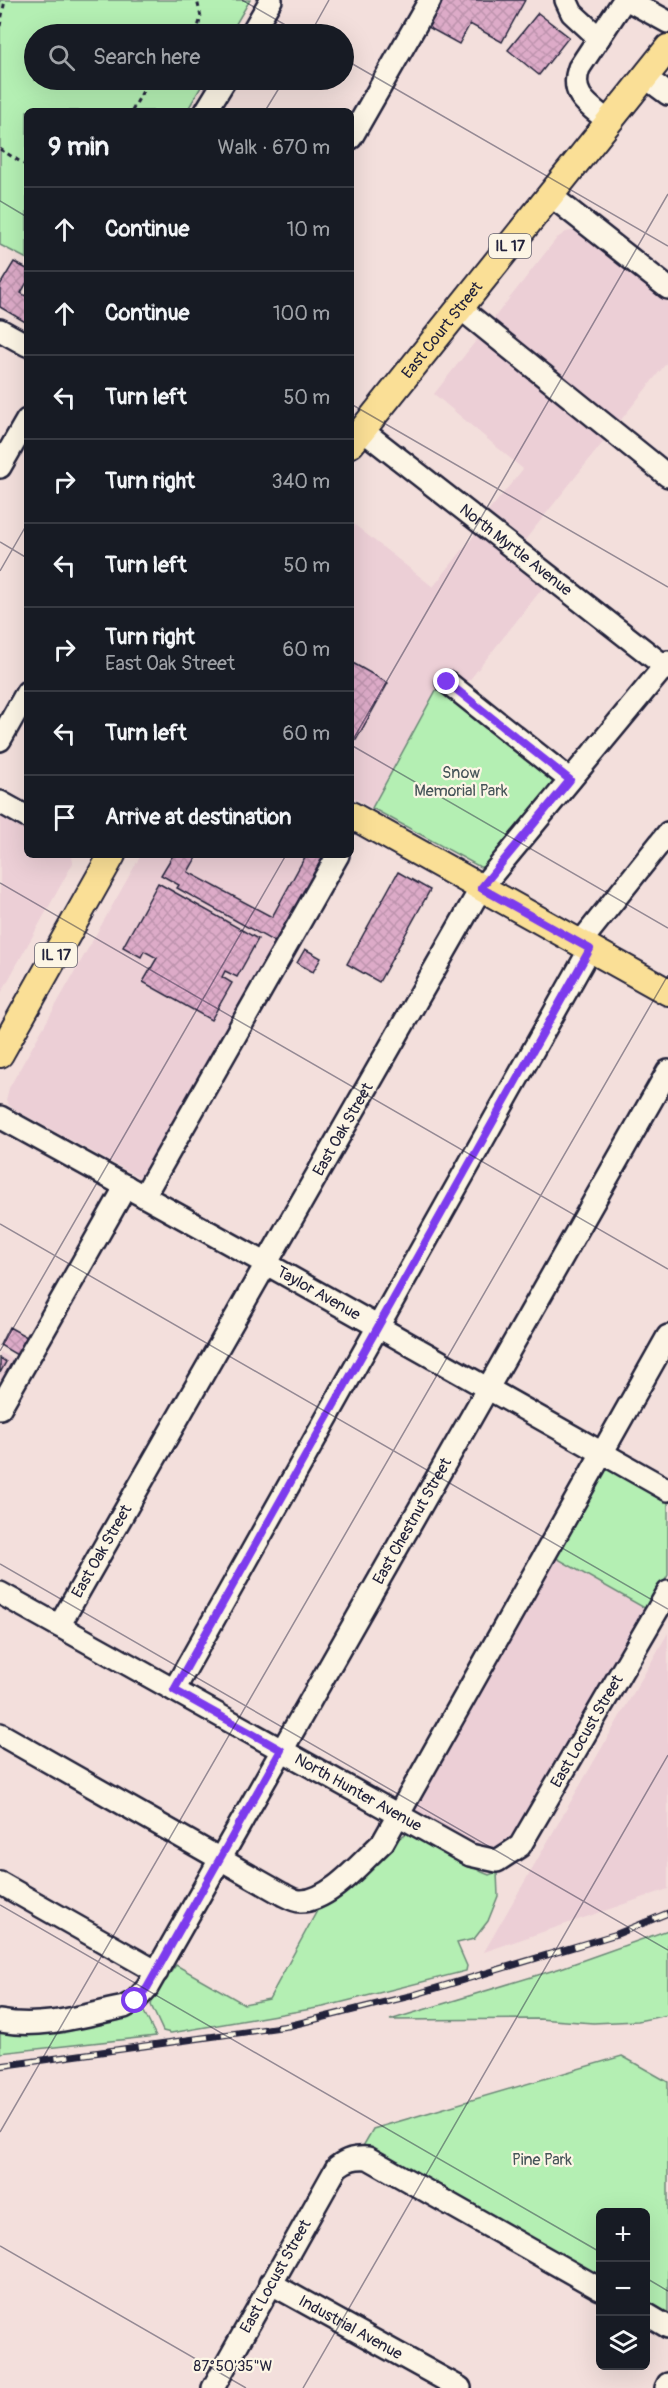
<!DOCTYPE html>
<html lang="en">
<head>
<meta charset="utf-8">
<style>
  :root { --surface:#171b24; --page:#20242c; --text:#f1f3f6; --muted:#9ea1a6; --line:#363941 }
  body { margin:0; font-family:Pangolin,sans-serif; background:var(--page); color:var(--text) }
  .controls { position:absolute; right:18px; bottom:18px; display:grid; overflow:hidden; border-radius:9px; box-shadow:0 6px 24px #0002 }
  .controls button { width:54px; height:54px; display:grid; place-items:center; padding:0; border:0; border-bottom:2px solid var(--line); background:var(--surface); color:var(--text); font:30px sans-serif }
  .stop { position:absolute; width:18px; height:18px; margin:-14px; border:4px solid #7c3aed; border-radius:50%; background:#fff }
  .stop.end { background:#7c3aed; border-color:#fff; box-shadow:0 2px 6px #0008 }
  .list { margin:0; padding:0; list-style:none }
  h2 { display:flex; justify-content:space-between; align-items:center; height:78px; margin:0; padding:0 24px; font-size:26px }
  h2 small { font-size:20px; font-weight:400; color:var(--muted) }
  .list li { display:grid; grid-template-columns:39px 1fr auto; gap:18px; align-items:center; box-sizing:border-box; height:84px; padding:0 24px; border-top:2px solid var(--line) }
  .list b { display:block; font-size:22px; white-space:nowrap }
  .list p { margin:0; font-size:20px; white-space:nowrap; color:var(--muted) }
  .list em { font-size:20px; font-style:normal; color:var(--muted) }
  .icon { flex:none; width:33px; height:33px; fill:none; stroke:currentColor; stroke-width:2; stroke-linecap:round; stroke-linejoin:round }
  .map { position:relative; flex:none; width:668px; height:2388px; overflow:hidden }
  .search { position:absolute; background:var(--surface); box-shadow:0 6px 24px #0002; left:24px; top:24px; width:330px; height:66px; display:flex; align-items:center; gap:15px; box-sizing:border-box; padding:0 21px; border-radius:33px; color:var(--muted); font-size:22px }
  .panel { position:absolute; background:var(--surface); box-shadow:0 6px 24px #0002; left:24px; top:108px; width:330px; height:750px; border-radius:9px }
  .map>svg:first-child { display:block }
  .built { fill:#eccfd6 }
  .green { fill:#b4efb3; stroke:#6b8877; stroke-width:1.5 }
  .building { fill:url(#building-cross-hatch); stroke:#22223b; stroke-width:1.5 }
  .lines { fill:none; stroke-linecap:round; stroke-linejoin:round }
  .minor-casing { stroke:#22223b; stroke-width:26 }
  .major-casing { stroke:#22223b; stroke-width:30 }
  .path { stroke:#22223b; stroke-width:3; stroke-dasharray:4.5 4.5; stroke-linecap:butt }
  .minor { stroke:#fcf5e5; stroke-width:21 }
  .major { stroke:#fadf96; stroke-width:26 }
  .rail-casing { stroke:#22223b; stroke-width:7 }
  .rail { stroke:#fcf5e5; stroke-width:4.5; stroke-dasharray:14; stroke-linecap:butt }
  .route { stroke:#7c3aed; stroke-width:8 }
  .ticks { fill:none; stroke:#22223b; stroke-width:1.5; stroke-opacity:0.45 }
  .labels { text-anchor:middle; dominant-baseline:central; stroke-width:4.5; stroke-linejoin:round; paint-order:stroke }
  .shield { fill:#fcf5e5; stroke:#63616e; stroke-width:1.5 }
  .shield-label { font-size:15px; font-weight:bold; fill:#22223b }
  .street-label { font-size:16px; fill:#22223b; stroke:#fcf5e5 }
  .park-label { font-size:16px; fill:#465559; stroke:#fcf5e5 }
  .ticks-label { font-size:15px; text-anchor:middle; fill:#22223b; stroke:#fcf5e5; stroke-width:4.5; stroke-linejoin:round; paint-order:stroke }
</style>
</head>
<body>
<div class="map">
<svg width="668" height="2388" viewBox="0 0 668 2388">
  <defs>
    <pattern id="building-cross-hatch" width="8" height="8" patternUnits="userSpaceOnUse" patternTransform="scale(1.5)"><rect width="8" height="8" fill="#ddabc8"/><path d="M0 0l8 8M0 8l8-8" fill="none" stroke="#bd93ad"/></pattern>
  </defs>
  <rect width="100%" height="100%" fill="#f3dfdc"/>
  <filter id="ink" filterUnits="userSpaceOnUse"><feTurbulence type="fractalNoise" baseFrequency=".0167" numOctaves="2"/><feDisplacementMap in="SourceGraphic" scale="12" xChannelSelector="R" yChannelSelector="G"/><feConvolveMatrix kernelMatrix="1 2 1 2 8 2 1 2 1" color-interpolation-filters="sRGB"/></filter>
  <g filter="url(#ink)">
    <path class="built" d="M576,230L584,232L668,302V361L525,540L488,512L523,469L434,394L557,238L566,232Z
      M351,522L433,587L477,532L545,585L464,687L440,683L372,808L351,796Z
      M0,812L27,828V855H72L73,863L0,995Z
      M141,855H333L148,1182L17,1111L9,1105L6,1100L9,1088Z
      M0,1352L19,1363L0,1396Z
      M551,1555L648,1610L519,1836L501,1849H479L407,1808Z
      M668,1633V1889L484,1952Z"/>
    <path class="green" d="M0,0H250L230,34H34V80H205L187,111H27V259L0,245Z
      M440,683L557,777L487,867H480L372,808Z
      M603,1464L668,1499V1575L648,1610L551,1555Z
      M410,1831L482,1872L489,1875L497,1872L498,1896L488,1921L474,1939L457,1943L467,1966L466,1971L323,2007L171,2033L163,2031L151,2005L154,1995L176,1965L244,2004L269,1999L324,1898L387,1846Z
      M668,1930V2015L638,2021L593,2023L539,2019L390,2020L561,1968Z
      M141,2006L156,2036L0,2053V2027Z
      M622,2056L668,2082V2319L646,2306V2212H600V2281L362,2148L373,2129Z"/>
    <path class="building" d="M443,0H525L502,42L470,24L459,44L428,27Z
      M538,13L569,37L539,75L508,50Z
      M14,262L27,269V282L21,293L27,297V323L0,307V285Z
      M351,662L388,683L356,740L351,738Z
      M173,855L197,856L188,872L272,917L306,855H329L280,945L177,888L179,885L161,875Z
      M398,872L430,890L379,982L347,964Z
      M158,883L258,939L237,977L225,971L222,977L232,983L211,1020L143,982L157,958L144,951L141,957L123,947Z
      M305,949L321,958L313,972L297,963Z
      M9,1327L27,1337L17,1355L0,1345Z
      M0,1358L6,1362L0,1373Z"/>
    <g class="lines">
      <defs>
        <g id="minor">
          <path d="M566,0L572,13L599,38"/>
          <path d="M628,0L668,22"/>
          <path d="M251,34L271,0"/>
          <path d="M645,77L668,94"/>
          <path d="M206,111L225,80"/>
          <path d="M609,122C590,106 569,96 579,68L624,0"/>
          <path d="M351,138L430,0"/>
          <path d="M550,195L668,288"/>
          <path d="M460,308L668,476"/>
          <path d="M0,330L27,345"/>
          <path id="s1" d="M362,430L668,669"/>
          <path d="M0,467L27,420"/>
          <path d="M447,682L570,780"/>
          <path d="M0,740L27,692"/>
          <path d="M0,802L27,817"/>
          <path d="M580,943L668,833"/>
          <path id="s2" d="M0,1117L265,1263L668,1490"/>
          <path d="M144,1196L338,855"/>
          <path d="M0,1408L126,1186"/>
          <path id="s3" d="M0,1593L470,1855L497,1861L520,1846L668,1592"/>
          <path id="s4" d="M59,1626L481,888L668,662"/>
          <path d="M174,1690L590,949"/>
          <path d="M0,1734L282,1894C288,1897 294,1901 300,1901C329,1902 362,1861 383,1842L668,1336"/>
          <path d="M0,1883L157,1972"/>
          <path id="s5" d="M0,2021C42,2029 82,2016 124,2007L135,2001L147,1988L668,1071"/>
          <path id="s6" d="M270,2283L460,2388"/>
          <path d="M646,2314L668,2327"/>
          <path id="s7" d="M213,2388L337,2167C347,2159 355,2157 368,2158L600,2289"/>
          <path d="M666,2388L668,2384"/>
        </g>
        <g id="major">
          <path id="s8" d="M351,444L668,48"/>
          <path d="M351,815L668,992"/>
          <path d="M0,1054L112,855"/>
        </g>
      </defs>
      <use href="#minor" class="minor-casing"/>
      <use href="#major" class="major-casing"/>
      <path class="path" d="M0,26L5,0
        M196,34L201,17L197,0
        M132,111L149,80
        M0,149L27,166"/>
      <use href="#minor" class="minor"/>
      <use href="#major" class="major"/>
      <defs>
        <path id="rail" d="M0,2066L288,2026L410,1996L617,1934L668,1913"/>
      </defs>
      <use href="#rail" class="rail-casing"/>
      <use href="#rail" class="rail"/>
    </g>
  </g>
  <g class="lines" filter="url(#ink)">
    <path class="route" d="M135,2001L147,1988L281,1750L174,1690L590,949L481,888L570,780L447,682"/>
  </g>
  <path class="ticks" d="M242,0L301,34M310,34L329,0M344,59L668,246M265,111L284,80M0,201L27,217M351,404L668,587M0,542L27,558M0,571L27,524M351,743L668,194M351,745L668,928M0,883L668,1269M0,1224L668,1609M0,1351L286,855M0,1564L668,1950M0,1905L600,2252M0,2132L668,975M0,2246L246,2388M646,2278L668,2291M303,2388L668,1755"/>
  <g class="labels">
    <g class="shield">
      <rect x="489" y="234" width="42" height="24" rx="4.5"/>
      <rect x="35" y="943" width="42" height="24" rx="4.5"/>
    </g>
    <g class="shield-label">
      <text x="510" y="246">IL 17</text>
      <text x="56" y="955">IL 17</text>
    </g>
    <g class="street-label">
      <text stroke="none"><textPath href="#s8" startOffset="146">East Court Street</textPath></text>
      <text stroke="none"><textPath href="#s1" startOffset="195">North Myrtle Avenue</textPath></text>
      <text stroke="none"><textPath href="#s4" startOffset="572">East Oak Street</textPath></text>
      <text stroke="none"><textPath href="#s2" startOffset="364">Taylor Avenue</textPath></text>
      <text stroke="none"><textPath href="#s5" startOffset="693">East Chestnut Street</textPath></text>
      <text stroke="none"><textPath href="#s4" startOffset="86">East Oak Street</textPath></text>
      <text stroke="none"><textPath href="#s3" startOffset="726">East Locust Street</textPath></text>
      <text stroke="none"><textPath href="#s3" startOffset="410">North Hunter Avenue</textPath></text>
      <text stroke="none"><textPath href="#s7" startOffset="128">East Locust Street</textPath></text>
      <text stroke="none"><textPath href="#s6" startOffset="92">Industrial Avenue</textPath></text>
    </g>
    <g class="park-label">
      <text x="461" y="773">Snow<tspan x="461" dy="18">Memorial Park</tspan></text>
      <text x="542" y="2160">Pine Park</text>
    </g>
  </g>
  <g class="ticks-label">
    <text x="233" y="2371">87°50'35"W</text>
  </g>
</svg>
<div class="controls">
<button>+</button>
<button>−</button>
<button><svg class="icon" aria-label="layers" viewBox="0 0 24 24"><path d="M12 4l9 5-9 5-9-5zM3 14l9 5 9-5"/></svg></button>
</div>
<div class="stop" style="left:135px;top:2001px"></div>
<div class="stop end" style="left:447px;top:682px"></div>
<div class="search"><svg class="icon" aria-label="search" viewBox="0 0 24 24"><circle cx="10" cy="10" r="6"/><path d="M15 15l6 6"/></svg>Search here</div>
<section class="panel">
<h2>9 min<small>Walk · 670 m</small></h2>
<ul class="list">
<li><svg class="icon" aria-label="ahead" viewBox="0 0 24 24"><path d="M12 20V5M6 11l6-6 6 6"/></svg><div><b>Continue</b></div><em>10 m</em></li>
<li><svg class="icon" aria-label="ahead" viewBox="0 0 24 24"><path d="M12 20V5M6 11l6-6 6 6"/></svg><div><b>Continue</b></div><em>100 m</em></li>
<li><svg class="icon" aria-label="left" viewBox="0 0 24 24"><path d="M17 20v-9H6M10 6l-5 5 5 5"/></svg><div><b>Turn left</b></div><em>50 m</em></li>
<li><svg class="icon" aria-label="right" viewBox="0 0 24 24"><path d="M7 20v-9h11M14 6l5 5-5 5"/></svg><div><b>Turn right</b></div><em>340 m</em></li>
<li><svg class="icon" aria-label="left" viewBox="0 0 24 24"><path d="M17 20v-9H6M10 6l-5 5 5 5"/></svg><div><b>Turn left</b></div><em>50 m</em></li>
<li><svg class="icon" aria-label="right" viewBox="0 0 24 24"><path d="M7 20v-9h11M14 6l5 5-5 5"/></svg><div><b>Turn right</b><p>East Oak Street</p></div><em>60 m</em></li>
<li><svg class="icon" aria-label="left" viewBox="0 0 24 24"><path d="M17 20v-9H6M10 6l-5 5 5 5"/></svg><div><b>Turn left</b></div><em>60 m</em></li>
<li><svg class="icon" aria-label="arrive" viewBox="0 0 24 24"><path d="M6 21V4h12l-3 4 3 4H6"/></svg><div><b>Arrive at destination</b></div></li>
</ul>
</section>
</div>
</body>
</html>
